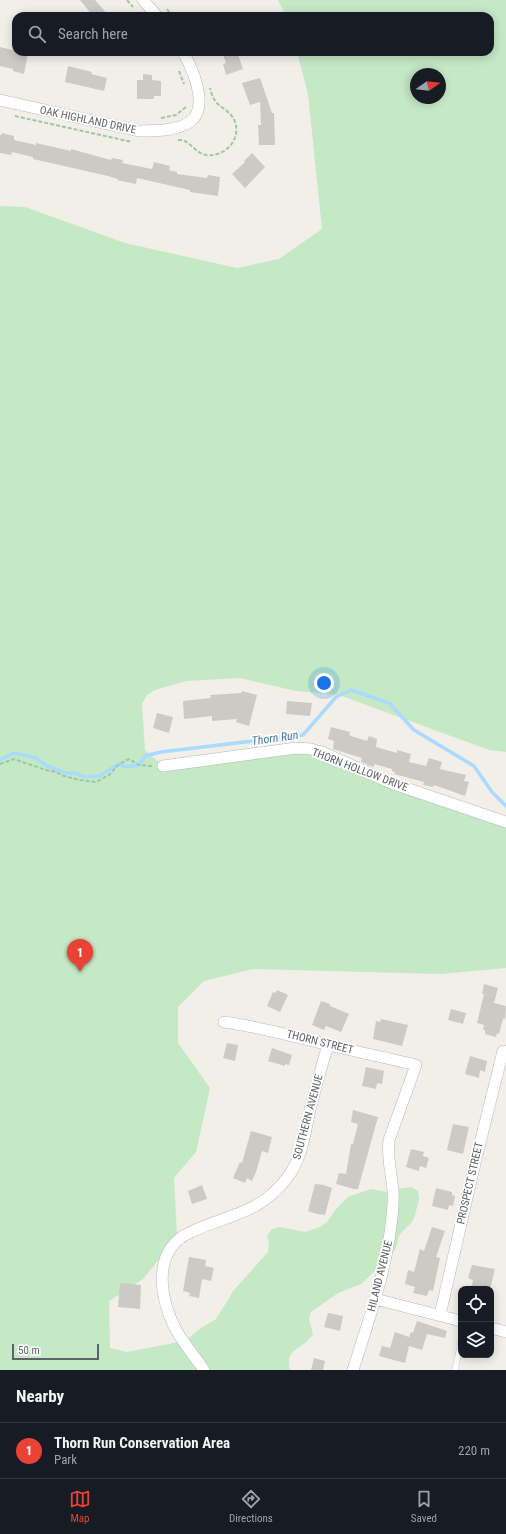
<!DOCTYPE html>
<html lang="en">
<head>
<meta charset="utf-8">
<style>
  :root { --surface:#171b24; --page:#20242c; --text:#f1f3f6; --muted:#9ea1a6; --line:#363941; --accent:#ea4335 }
  body { margin:0; font-family:"Roboto Condensed",sans-serif; background:var(--page); color:var(--text) }
  .controls { position:absolute; right:12px; bottom:12px; display:grid; overflow:hidden; border-radius:8px; box-shadow:0 2px 10px #0003 }
  .controls button { width:36px; height:36px; display:grid; place-items:center; padding:0; border:0; border-bottom:1px solid var(--line); background:var(--surface); color:var(--text); font:20px sans-serif }
  .compass { position:absolute; left:410px; top:68px; width:36px; height:36px; border-radius:50%; background:var(--surface); box-shadow:0 2px 10px #0003; rotate:76deg }
  .scale { position:absolute; left:12px; bottom:10px; width:87px; box-sizing:border-box; padding-left:4px; border:2px solid #5f6368; border-top:0; font-size:11px; line-height:14px; white-space:nowrap; color:#5f6368; -webkit-text-stroke:3px #fff; paint-order:stroke }
  .you { position:absolute; left:324px; top:683px; width:14px; height:14px; margin:-10px; border:3px solid #fff; border-radius:50%; background:#1a73e8; box-shadow:0 0 0 6px #1a73e833 }
  .badge { display:grid; place-items:center; width:26px; height:26px; border-radius:50%; background:var(--accent); color:#fff; font-size:13px; font-weight:700 }
  .pin { position:absolute; translate:-50% -33px; filter:drop-shadow(0 1px 2px #0008) }
  .pin::after { content:''; position:absolute; top:21px; width:14px; height:12px; background:inherit; clip-path:polygon(0 0,100% 0,50% 100%) }
  .list { margin:0; padding:0; list-style:none }
  h2 { display:flex; justify-content:space-between; align-items:center; height:52px; margin:0; padding:0 16px; font-size:17px }
  h2 small { font-size:13px; font-weight:400; color:var(--muted) }
  .list li { display:grid; grid-template-columns:26px 1fr auto; gap:12px; align-items:center; box-sizing:border-box; height:56px; padding:0 16px; border-top:1px solid var(--line) }
  .list b { display:block; font-size:15px; white-space:nowrap }
  .list p { margin:0; font-size:13px; white-space:nowrap; color:var(--muted) }
  .list em { font-size:13px; font-style:normal; color:var(--muted) }
  .icon { flex:none; width:22px; height:22px; fill:none; stroke:currentColor; stroke-width:2; stroke-linecap:round; stroke-linejoin:round }
  .map { position:relative; flex:none; width:506px; height:1370px; overflow:hidden }
  .search { position:absolute; background:var(--surface); box-shadow:0 2px 10px #0003; left:12px; right:12px; top:12px; height:44px; display:flex; align-items:center; gap:10px; box-sizing:border-box; padding:0 14px; border-radius:12px; color:var(--muted); font-size:15px }
  .sheet { height:108px; background:var(--surface) }
  nav { display:flex; justify-content:space-around; align-items:center; box-sizing:border-box; height:56px; border-top:1px solid var(--line); background:var(--surface); font-size:11px; color:var(--muted) }
  nav a { display:grid; justify-items:center; gap:2px }
  nav .on { color:var(--accent) }
  .map>svg:first-child { display:block }
  .green { fill:#c5e8c5; fill-rule:evenodd }
  .lines { fill:none; stroke-linecap:round; stroke-linejoin:round }
  .stream { stroke:#aadaff; stroke-width:3.5 }
  .building { fill:#cccac5 }
  .service-casing { stroke:#b5b8bc; stroke-width:6 }
  .minor-casing { stroke:#b5b8bc; stroke-width:12 }
  .path { stroke:#9cc7a9; stroke-width:2; stroke-dasharray:4 2; stroke-linecap:butt }
  .service { stroke:#fff; stroke-width:5.5 }
  .minor { stroke:#fff; stroke-width:11 }
  .labels { text-anchor:middle; dominant-baseline:central; stroke-width:3.5; stroke-linejoin:round; paint-order:stroke }
  .street-label { font-size:11px; fill:#5f6368; stroke:#fff }
  .water-label { font-size:12px; font-style:italic; fill:#4174aa; stroke:#fff }
</style>
</head>
<body>
<div class="map">
<svg width="506" height="1370" viewBox="0 0 506 1370">
  <rect width="100%" height="100%" fill="#f1efe8"/>
  <path class="green" d="M278,0H506V752L489,750L339,695L296,691L240,678L186,681L155,690L147,695L142,704L145,750L163,766L296,748L506,822V968L441,974L253,969L204,981L178,1007V1043L210,1088L196,1152L174,1178L177,1237L143,1279L109,1301L110,1348L127,1352L184,1341L204,1370H0V206L25,207L125,243L237,268L279,259L322,229L308,94L297,52H490V16H286ZM416,74H440V98H416Z
    M411,1187L418,1191L419,1199L415,1215L412,1222L400,1234L395,1250L390,1257L361,1284L338,1293L311,1312L309,1319L313,1334C304,1350 284,1347 290,1370H205L188,1339L201,1328L216,1319L234,1290L268,1252L269,1243L267,1236L272,1229L280,1227L305,1232L320,1227L327,1222L336,1209L348,1197L371,1189L387,1192L395,1189Z"/>
  <g class="lines">
    <path class="stream" d="M0,760L14,753L36,758L47,766L66,773H75L84,777L99,776L119,764L127,767L139,765L145,756L161,752L303,735L336,697L351,690L389,703L414,730L474,766L492,792L506,806"/>
  </g>
  <path class="building" d="M80,0H95L109,16H93Z
    M0,47L28,54L24,74L13,71V69L0,66Z
    M222,52H237L243,69L226,75L223,64L226,63Z
    M68,66L92,72L91,74L107,78L104,91L65,82Z
    M143,74L152,75V80L161,81V96H154V99H137V80H143Z
    M260,78L272,113H274L275,145H259L258,125H261L260,102L250,105L242,83Z
    M2,133L14,136V140L36,145V143L71,151V149L111,160L112,158L123,160L122,163L152,169L154,162L170,166L169,170L177,172V174L207,178L208,175L220,177L218,196L190,192V190L137,178L136,184L117,180L118,179L108,176L33,159V157L12,152L11,155L0,153V135H1Z
    M252,153L265,167L245,188L232,174L245,162L244,161Z
    M242,691L257,695L249,726L236,722L237,719L212,721V716L184,719L183,701L211,698L210,695L241,693Z
    M287,701L312,703L310,716L286,714Z
    M157,713L173,717L169,733L153,728Z
    M331,727L350,732L349,735L351,736L367,741L369,736L377,739L376,747L397,753V750L411,754L409,762L426,766L429,758L442,762L440,769L466,775L464,781L469,782L465,796L434,785L433,787L423,785L424,782L394,774L395,772L392,771V769L374,764V767L368,765L362,762L361,761L362,758L333,749L334,741L328,739Z
    M484,984L498,988L494,1003L506,1006L505,1019H503L499,1034L497,1033L496,1037L485,1034V1030H483L484,1025L477,1023L484,994H482Z
    M277,990L288,995L280,1012L267,1006L273,992L276,993Z
    M321,1001L330,1004V1006L349,1014L341,1032L326,1026L324,1030L312,1025Z
    M451,1009L466,1013L463,1024L448,1020Z
    M381,1019L408,1025L402,1046L373,1039L376,1021L380,1022Z
    M227,1043L238,1045L235,1061L223,1058Z
    M272,1048L292,1055L289,1065L285,1064V1066L268,1061Z
    M470,1056L487,1061L485,1072L480,1070L479,1078L465,1074Z
    M366,1067L384,1071L382,1084L377,1083L376,1089L362,1086Z
    M353,1110L378,1117L358,1189H354L336,1184L339,1173L346,1174L351,1144H353L358,1124L351,1122Z
    M453,1124L469,1127L463,1154L447,1150Z
    M251,1131L272,1137L268,1153L262,1151L256,1172L252,1181L247,1178L245,1183L233,1178L240,1162L242,1163Z
    M411,1149L424,1152L423,1156L429,1158L426,1168L420,1166L419,1171L406,1167Z
    M315,1184L324,1185L332,1188L325,1215L317,1214L308,1211Z
    M202,1185L207,1199L192,1204L188,1191Z
    M436,1188L452,1192V1195L455,1196L453,1206L449,1205L448,1210L432,1206Z
    M432,1227L445,1231L436,1257L440,1258L433,1291L429,1290L427,1296L413,1293L415,1287L405,1284L408,1270L414,1272L420,1249L424,1251Z
    M189,1257L206,1260L205,1266L214,1268L211,1281L202,1279L199,1298L189,1296L190,1293L183,1291Z
    M472,1265L495,1269L490,1289H471L473,1280L468,1278Z
    M120,1283L141,1285L140,1309L118,1307Z
    M328,1313L343,1316L340,1331L324,1327Z
    M417,1321L447,1331L445,1338L427,1334L422,1350L409,1346L405,1363L379,1356L382,1346L390,1348L395,1332L409,1337L411,1332L413,1333Z
    M314,1358L325,1361L323,1370H311Z"/>
  <g class="lines">
    <defs>
      <path id="service" d="M455,1370L461,1342"/>
      <path id="minor" d="M143,0L157,16
        M0,100L139,131C154,131 182,131 193,119C208,103 192,68 183,52
        M163,766L296,748L311,749L322,752L391,783L506,822
        M224,1022C259,1027 294,1036 329,1045C358,1052 387,1058 416,1065L389,1140C386,1162 395,1183 393,1204C390,1261 370,1316 353,1370
        M375,1299L461,1321
        M440,1315L476,1159L503,1051L506,1052
        M491,1328L506,1332
        M204,1370C194,1355 181,1341 173,1324C159,1293 153,1249 191,1232C229,1214 260,1214 287,1178C303,1158 305,1130 311,1106C316,1086 322,1065 328,1045"/>
    </defs>
    <use href="#service" class="service-casing"/>
    <use href="#minor" class="minor-casing"/>
    <path class="path" d="M127,0L133,7
      M167,9L172,16
      M179,71L184,84
      M15,116L132,142
      M161,118L176,115L186,107
      M178,140C190,139 194,153 206,155C215,156 223,153 229,147C239,137 239,121 228,112C224,108 219,106 216,102C213,98 211,93 210,88
      M0,764L14,759L46,770L56,772L64,776L80,780L96,782L109,775L119,764L129,759L139,765L152,766"/>
    <use href="#service" class="service"/>
    <use href="#minor" class="minor"/>
  </g>
  <g class="labels">
    <g class="street-label">
      <text transform="translate(88 120) rotate(12)">OAK HIGHLAND DRIVE</text>
      <text transform="translate(360 770) rotate(21)">THORN HOLLOW DRIVE</text>
      <text transform="translate(320 1042) rotate(14)">THORN STREET</text>
      <text transform="translate(308 1117) rotate(-75)">SOUTHERN AVENUE</text>
      <text transform="translate(470 1183) rotate(-77)">PROSPECT STREET</text>
      <text transform="translate(380 1276) rotate(-76)">HILAND AVENUE</text>
    </g>
    <g class="water-label">
      <text transform="translate(275 738) rotate(-8)">Thorn Run</text>
    </g>
  </g>
</svg>
<div class="controls">
<button><svg class="icon" aria-label="locate" viewBox="0 0 24 24"><circle cx="12" cy="12" r="6"/><path d="M12 2v4M12 18v4M2 12h4M18 12h4"/></svg></button>
<button><svg class="icon" aria-label="layers" viewBox="0 0 24 24"><path d="M12 4l9 5-9 5-9-5zM3 14l9 5 9-5"/></svg></button>
</div>
<svg class="compass" viewBox="-18 -18 36 36"><path d="M0-13l5 13h-10z" fill="#e53935"/><path d="M0 13l5-13h-10z" fill="#9ea1a6"/></svg>
<div class="scale">50 m</div>
<div class="you"></div>
<div class="pin badge" style="left:80px;top:972px">1</div>
<div class="search"><svg class="icon" aria-label="search" viewBox="0 0 24 24"><circle cx="10" cy="10" r="6"/><path d="M15 15l6 6"/></svg>Search here</div>
</div>
<section class="sheet">
<h2>Nearby<small></small></h2>
<ul class="list">
<li><span class="badge">1</span><div><b>Thorn Run Conservation Area</b><p>Park</p></div><em>220 m</em></li>
</ul>
</section>
<nav>
<a class="on"><svg class="icon" aria-label="map" viewBox="0 0 24 24"><path d="M3 6l6-2 6 2 6-2v14l-6 2-6-2-6 2zM9 4v14M15 6v14"/></svg>Map</a>
<a><svg class="icon" aria-label="directions" viewBox="0 0 24 24"><path d="M12 3l9 9-9 9-9-9zM9 14v-3h6M13 9l2 2-2 2"/></svg>Directions</a>
<a><svg class="icon" aria-label="saved" viewBox="0 0 24 24"><path d="M7 4h10v16l-5-4-5 4z"/></svg>Saved</a>
</nav>
</body>
</html>
